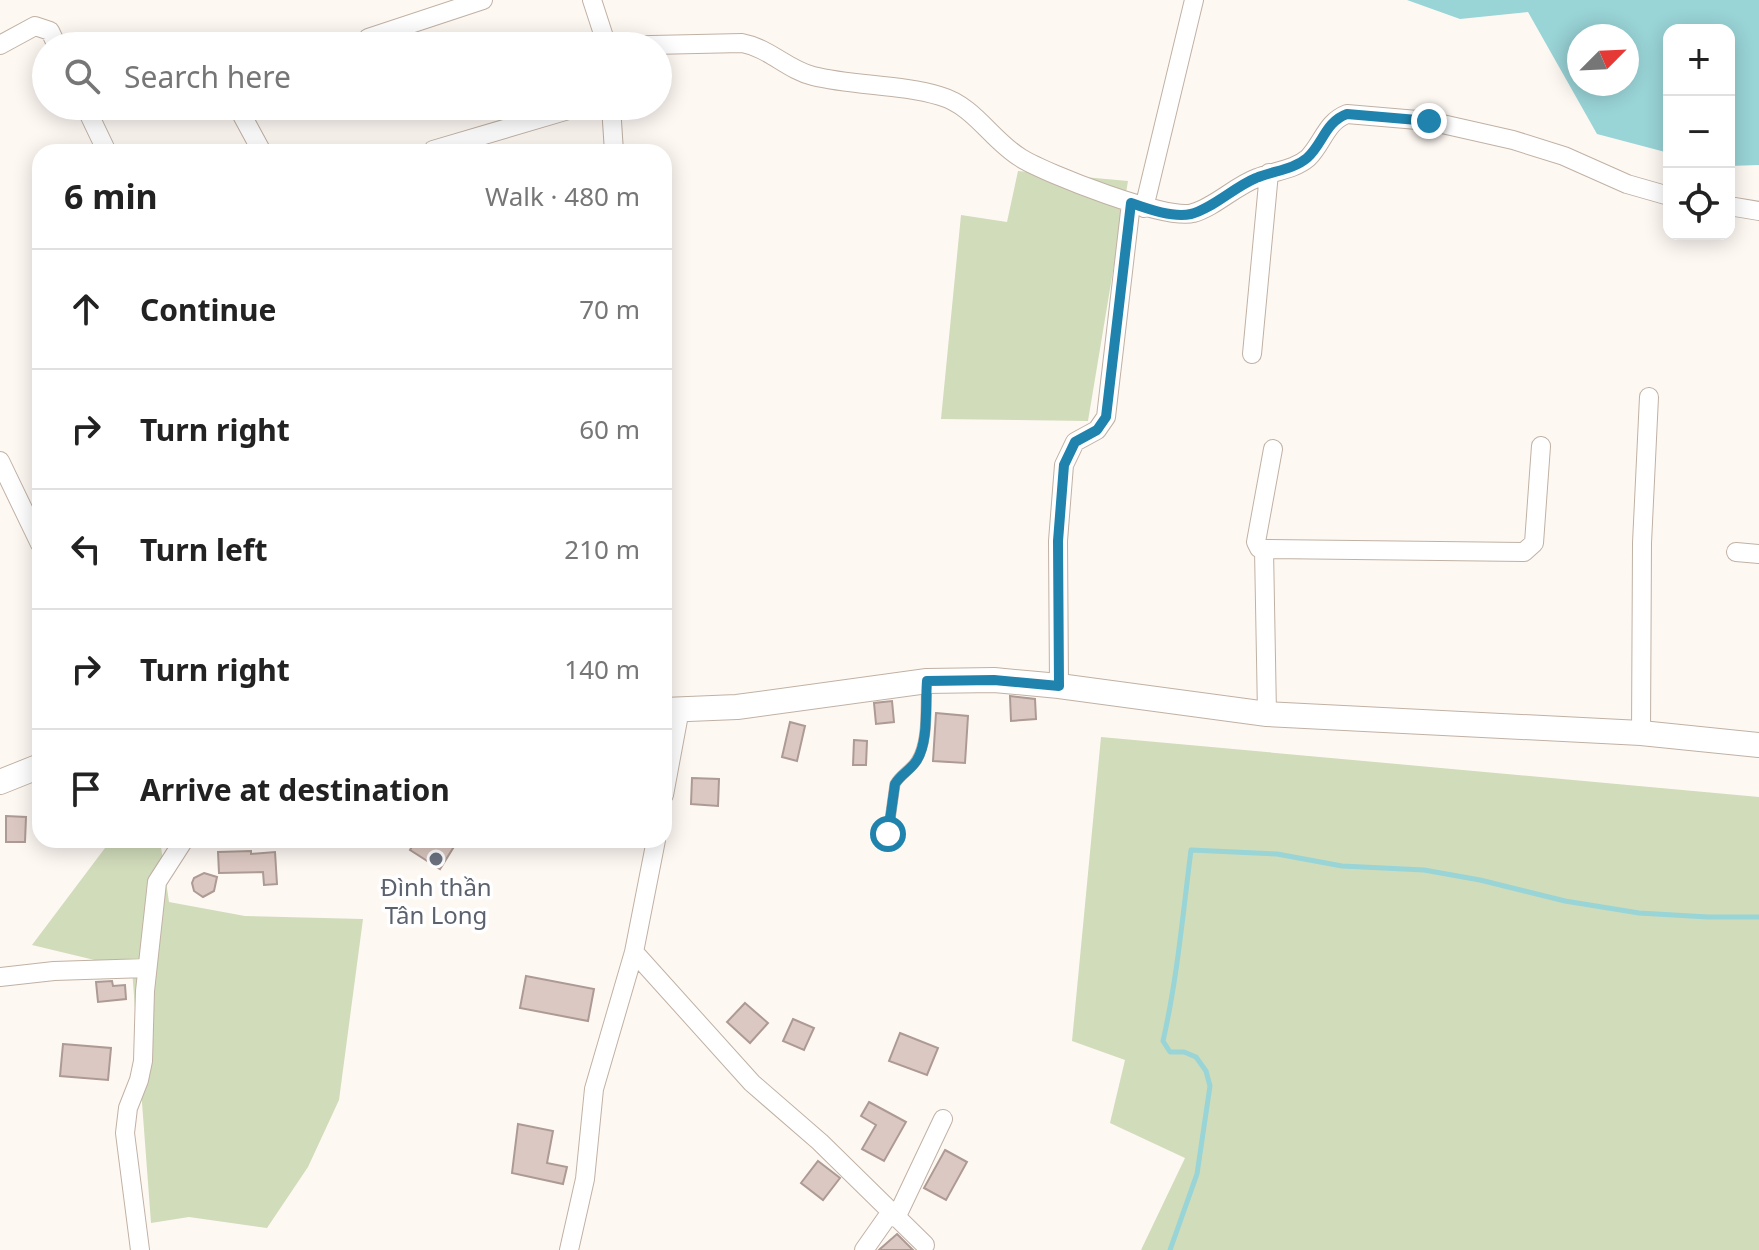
<!DOCTYPE html>
<html lang="en">
<head>
<meta charset="utf-8">
<style>
  :root { --surface:#fff; --page:#f6f6f6; --text:#222; --muted:#767676; --line:#e0e0e0 }
  body { margin:0; font-family:"Noto Sans",sans-serif; background:var(--page); color:var(--text) }
  .controls { position:absolute; right:24px; top:24px; display:grid; overflow:hidden; border-radius:16px; box-shadow:0 4px 20px #0003 }
  .controls button { width:72px; height:72px; display:grid; place-items:center; padding:0; border:0; border-bottom:2px solid var(--line); background:var(--surface); color:var(--text); font:40px sans-serif }
  .compass { position:absolute; left:1567px; top:24px; width:72px; height:72px; border-radius:50%; background:var(--surface); box-shadow:0 4px 20px #0003; rotate:66deg }
  .stop { position:absolute; width:24px; height:24px; margin:-18px; border:6px solid #1f83ad; border-radius:50%; background:#fff }
  .stop.end { background:#1f83ad; border-color:#fff; box-shadow:0 2px 8px #0008 }
  .list { margin:0; padding:0; list-style:none }
  h2 { display:flex; justify-content:space-between; align-items:center; height:104px; margin:0; padding:0 32px; font-size:34px }
  h2 small { font-size:26px; font-weight:400; color:var(--muted) }
  .list li { display:grid; grid-template-columns:52px 1fr auto; gap:24px; align-items:center; box-sizing:border-box; height:120px; padding:0 32px; border-top:2px solid var(--line) }
  .list b { display:block; font-size:30px; white-space:nowrap }
  .list em { font-size:26px; font-style:normal; color:var(--muted) }
  .icon { flex:none; width:44px; height:44px; fill:none; stroke:currentColor; stroke-width:2; stroke-linecap:round; stroke-linejoin:round }
  .map { position:relative; flex:none; width:1759px; height:1250px; overflow:hidden }
  .search { position:absolute; background:var(--surface); box-shadow:0 4px 20px #0003; left:32px; top:32px; width:640px; height:88px; display:flex; align-items:center; gap:20px; box-sizing:border-box; padding:0 28px; border-radius:44px; color:var(--muted); font-size:30px }
  .panel { position:absolute; background:var(--surface); box-shadow:0 4px 20px #0003; left:32px; top:144px; width:640px; height:704px; border-radius:24px }
  .map>svg:first-child { display:block }
  .green { fill:#d1dcbb }
  .water { fill:#99d4d7; fill-rule:evenodd }
  .lines { fill:none; stroke-linecap:round; stroke-linejoin:round }
  .stream { stroke:#99d4d7; stroke-width:5 }
  .building { fill:#dcc8c2; stroke:#ad9a94; stroke-width:2 }
  .lane-casing { stroke:#c0b1a4; stroke-width:11 }
  .street-casing { stroke:#c0b1a4; stroke-width:20 }
  .secondary-casing { stroke:#c0b1a4; stroke-width:26 }
  .lane { stroke:#fff; stroke-width:9 }
  .street { stroke:#fff; stroke-width:18 }
  .secondary { stroke:#fff; stroke-width:24 }
  .route { stroke:#1f83ad; stroke-width:10 }
  .worship-dot { fill:#6b7280; stroke:#fff; stroke-width:3 }
  .labels { text-anchor:middle; dominant-baseline:central; stroke-width:7; stroke-linejoin:round; paint-order:stroke }
  .worship-label { font-size:24px; fill:#5b616d; stroke:#fff }
</style>
</head>
<body>
<div class="map">
<svg width="1759" height="1250" viewBox="0 0 1759 1250">
  <rect width="100%" height="100%" fill="#fef8f3"/>
  <path class="green" d="M1018,171L1128,181L1088,421L941,419L961,215L1007,222Z
    M1101,737L1759,797V1250H1141L1185,1158L1110,1123L1125,1060L1072,1041Z
    M111,840H160L169,902L245,916L363,919L339,1100L308,1167L267,1228L189,1217L151,1223L132,969L32,945Z"/>
  <path class="water" d="M1407,0H1759V165L1729,166V30H1669V153L1597,134L1528,12L1460,19ZM1579,36H1627V84H1579Z"/>
  <g class="lines">
    <path class="stream" d="M1170,1250L1197,1174L1210,1086L1206,1071L1196,1057L1184,1052H1170L1163,1041C1177,980 1183,913 1191,850L1277,854L1342,866L1424,870L1480,880L1565,901L1639,913L1708,917H1759"/>
  </g>
  <path class="building" d="M1010,696L1035,699L1036,719L1011,721Z
    M892,701L894,722L876,724L874,703Z
    M936,713L968,716L965,763L933,761Z
    M790,722L805,726L797,761L782,757Z
    M854,740L867,741L866,765H853Z
    M692,778L719,779L718,806L691,804Z
    M6,816L26,817L25,842H6Z
    M416,840H448L455,845L440,869L410,850Z
    M251,851V854L275,852L277,884L264,885L263,872L219,873L218,852Z
    M204,873L217,877L214,891L203,897L194,891L192,883L194,878Z
    M526,976L594,989L588,1021L520,1008Z
    M112,981L113,986L125,985L126,999L98,1002L96,982Z
    M745,1003L768,1023L750,1043L727,1022Z
    M793,1019L814,1028L804,1050L783,1041Z
    M900,1033L938,1048L927,1075L889,1061Z
    M63,1044L111,1048L108,1080L60,1076Z
    M869,1102L906,1122L884,1161L862,1149L876,1125L861,1116Z
    M518,1124L553,1131L547,1163L567,1167L563,1184L512,1173Z
    M945,1150L967,1162L946,1200L924,1188Z
    M818,1161L840,1178L823,1200L801,1183Z
    M897,1234L913,1250H879L880,1249Z"/>
  <g class="lines">
    <defs>
      <path id="lane" d="M888,834L895,784C900,775 910,770 916,761C929,741 925,707 927,684"/>
      <path id="street" d="M592,0L607,46L742,43C769,48 788,70 813,76C853,86 901,84 940,96C975,106 991,140 1021,158C1047,174 1167,221 1193,213C1215,207 1235,186 1257,178C1274,171 1294,170 1308,158C1323,143 1326,122 1347,114L1429,121L1513,140L1564,156L1627,184L1669,196
        M368,38L483,0
        M0,45L35,26L50,31L57,46
        M85,106L107,152
        M237,106L262,152
        M611,106L614,152
        M433,150L582,106
        M1729,206L1759,211
        M1144,208L1194,0
        M1252,354L1269,173
        M0,461L40,544
        M1264,549L1524,552L1534,543L1541,446
        M1736,552L1759,554
        M1059,686L1058,541L1064,465L1075,442L1097,430L1106,417L1131,203
        M1267,714L1264,549L1259,548L1256,542L1273,449
        M1641,733L1642,543L1649,397
        M664,795L680,709
        M634,952L752,1083L820,1142L925,1245
        M0,977L54,971L147,968
        M896,1218L943,1119
        M140,1250L125,1133L128,1108L139,1080L143,1061L145,991L157,882L184,840
        M569,1250L585,1179L594,1089L634,952L656,840
        M864,1250L890,1213"/>
      <path id="secondary" d="M664,710L737,707L927,681L994,680L1059,686L1267,714L1641,733L1759,745
        M0,782L40,766"/>
    </defs>
    <use href="#lane" class="lane-casing"/>
    <use href="#street" class="street-casing"/>
    <use href="#secondary" class="secondary-casing"/>
    <use href="#lane" class="lane"/>
    <use href="#street" class="street"/>
    <use href="#secondary" class="secondary"/>
  </g>
  <g class="lines">
    <path class="route" d="M888,834L895,784C901,774 911,770 917,760C929,740 925,705 927,681L994,680L1059,686L1058,541L1064,465L1075,442L1097,430L1106,417L1131,203C1148,209 1173,218 1191,214C1212,209 1234,187 1256,178C1272,171 1293,170 1307,158C1323,144 1325,122 1347,114L1429,121"/>
  </g>
  <circle class="worship-dot" cx="436" cy="859" r="8"/>
  <g class="labels">
    <g class="worship-label">
      <text x="436" y="886">Đình thần<tspan x="436" dy="28">Tân Long</tspan></text>
    </g>
  </g>
</svg>
<div class="controls">
<button>+</button>
<button>−</button>
<button><svg class="icon" aria-label="locate" viewBox="0 0 24 24"><circle cx="12" cy="12" r="6"/><path d="M12 2v4M12 18v4M2 12h4M18 12h4"/></svg></button>
</div>
<svg class="compass" viewBox="-18 -18 36 36"><path d="M0-13l5 13h-10z" fill="#e53935"/><path d="M0 13l5-13h-10z" fill="#767676"/></svg>
<div class="stop" style="left:888px;top:834px"></div>
<div class="stop end" style="left:1429px;top:121px"></div>
<div class="search"><svg class="icon" aria-label="search" viewBox="0 0 24 24"><circle cx="10" cy="10" r="6"/><path d="M15 15l6 6"/></svg>Search here</div>
<section class="panel">
<h2>6 min<small>Walk · 480 m</small></h2>
<ul class="list">
<li><svg class="icon" aria-label="ahead" viewBox="0 0 24 24"><path d="M12 20V5M6 11l6-6 6 6"/></svg><div><b>Continue</b></div><em>70 m</em></li>
<li><svg class="icon" aria-label="right" viewBox="0 0 24 24"><path d="M7 20v-9h11M14 6l5 5-5 5"/></svg><div><b>Turn right</b></div><em>60 m</em></li>
<li><svg class="icon" aria-label="left" viewBox="0 0 24 24"><path d="M17 20v-9H6M10 6l-5 5 5 5"/></svg><div><b>Turn left</b></div><em>210 m</em></li>
<li><svg class="icon" aria-label="right" viewBox="0 0 24 24"><path d="M7 20v-9h11M14 6l5 5-5 5"/></svg><div><b>Turn right</b></div><em>140 m</em></li>
<li><svg class="icon" aria-label="arrive" viewBox="0 0 24 24"><path d="M6 21V4h12l-3 4 3 4H6"/></svg><div><b>Arrive at destination</b></div></li>
</ul>
</section>
</div>
</body>
</html>
